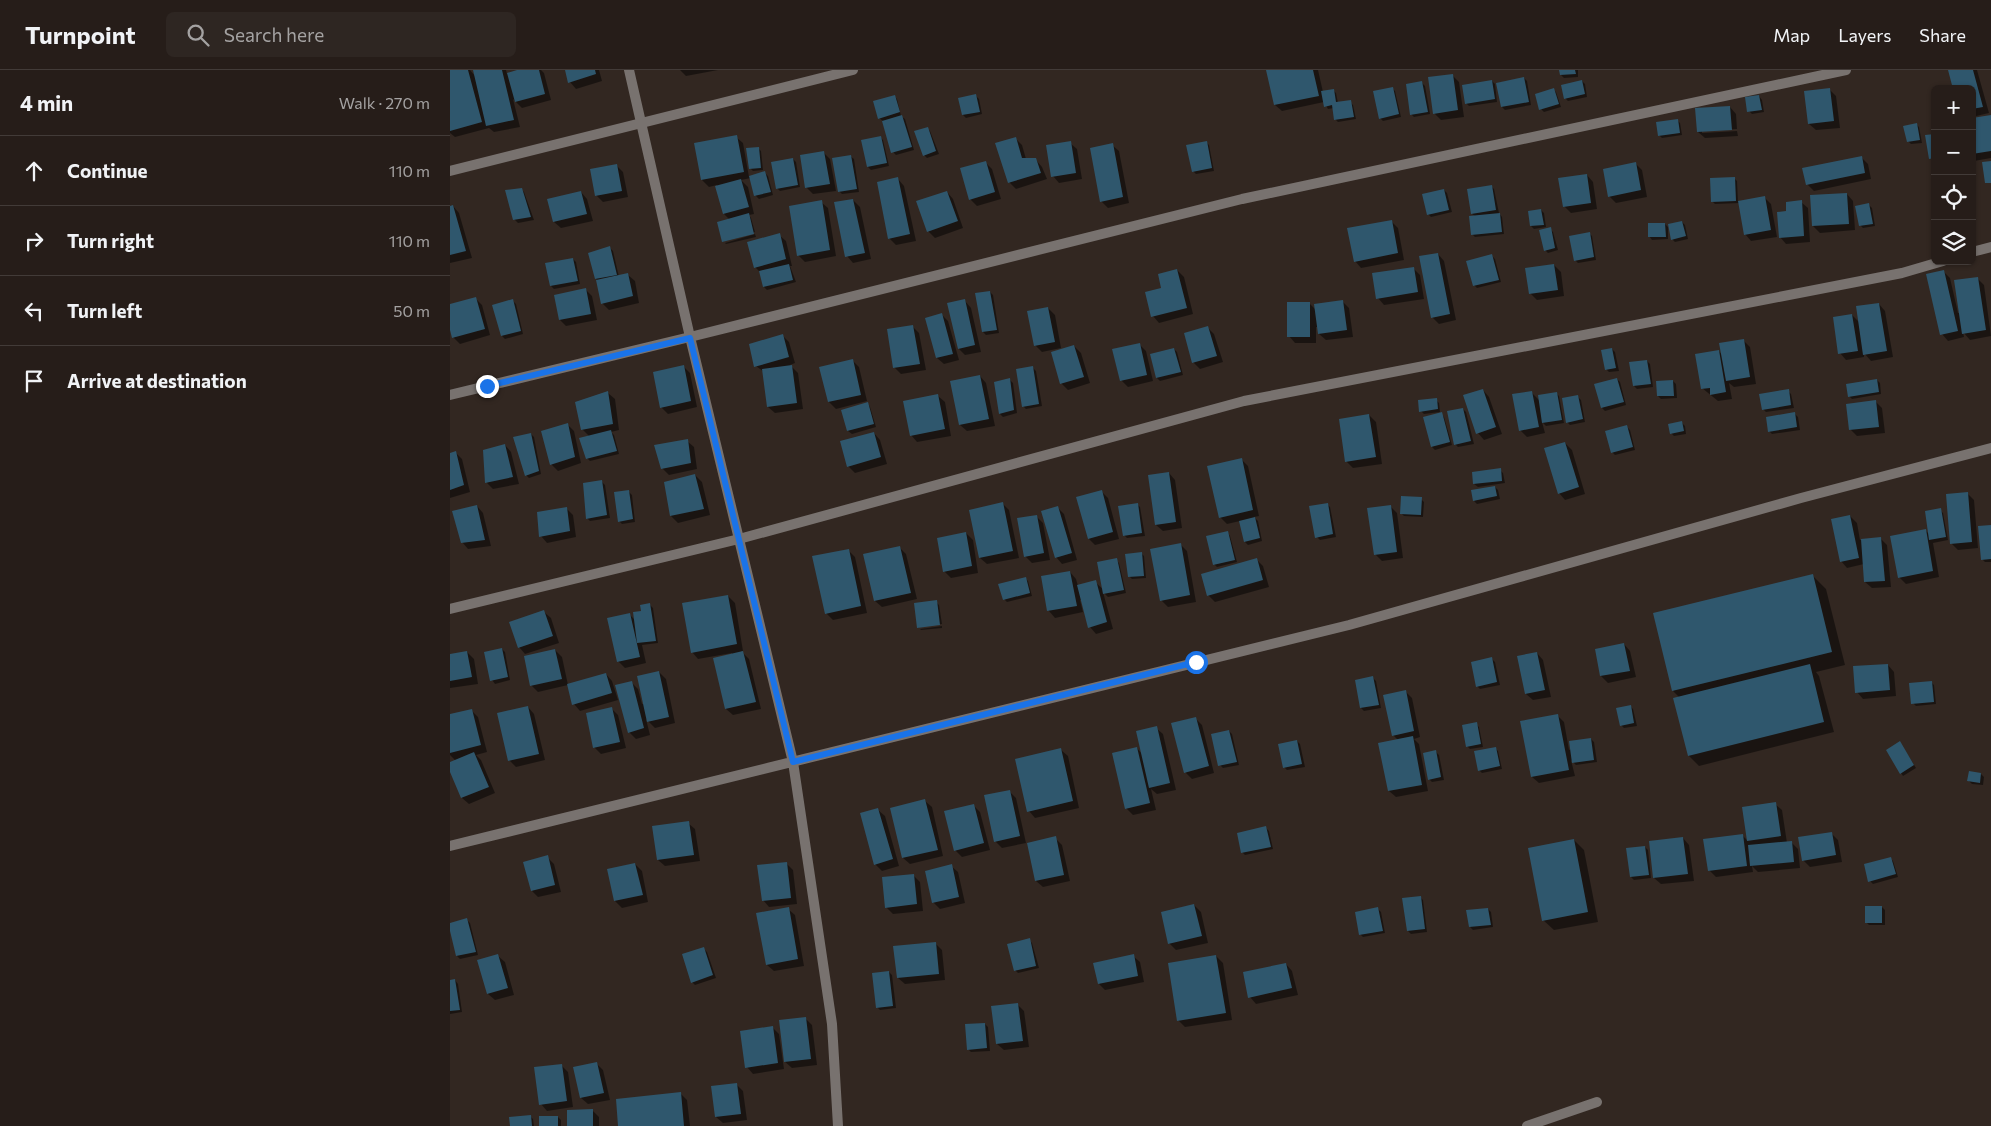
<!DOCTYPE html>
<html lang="en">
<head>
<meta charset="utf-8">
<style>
  :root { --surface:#261d19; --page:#2e2622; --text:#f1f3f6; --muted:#a4a2a2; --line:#423b38 }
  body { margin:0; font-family:Commissioner,sans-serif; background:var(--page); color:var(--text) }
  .controls { position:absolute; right:15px; top:15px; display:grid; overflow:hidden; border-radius:8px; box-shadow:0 1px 4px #0004 }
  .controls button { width:45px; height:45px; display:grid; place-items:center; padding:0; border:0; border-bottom:1px solid var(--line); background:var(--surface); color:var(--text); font:25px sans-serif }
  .stop { position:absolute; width:15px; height:15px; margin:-11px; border:4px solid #1a73e8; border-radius:50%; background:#fff }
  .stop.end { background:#1a73e8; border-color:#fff; box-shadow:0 1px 5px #0008 }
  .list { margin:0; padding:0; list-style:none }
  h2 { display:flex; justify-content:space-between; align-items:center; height:65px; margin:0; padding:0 20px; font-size:21px }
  h2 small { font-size:16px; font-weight:400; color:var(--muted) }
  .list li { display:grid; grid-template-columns:32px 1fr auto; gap:15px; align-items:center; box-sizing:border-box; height:70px; padding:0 20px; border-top:1px solid var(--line) }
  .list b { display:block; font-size:19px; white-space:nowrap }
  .list em { font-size:16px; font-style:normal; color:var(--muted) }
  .icon { flex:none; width:28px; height:28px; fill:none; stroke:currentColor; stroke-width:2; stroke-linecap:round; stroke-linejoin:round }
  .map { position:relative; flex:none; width:1541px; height:1056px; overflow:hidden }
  header { display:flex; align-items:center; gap:30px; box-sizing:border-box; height:70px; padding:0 25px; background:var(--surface); border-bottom:1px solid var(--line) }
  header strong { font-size:24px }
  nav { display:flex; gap:28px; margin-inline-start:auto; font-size:18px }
  .search { width:350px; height:45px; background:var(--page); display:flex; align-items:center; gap:12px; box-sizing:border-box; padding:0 18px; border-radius:8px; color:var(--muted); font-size:19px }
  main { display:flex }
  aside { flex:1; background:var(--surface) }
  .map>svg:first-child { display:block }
  .shadow { fill:#0007 }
  .building { fill:#2f576d }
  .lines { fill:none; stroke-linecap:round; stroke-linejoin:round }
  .minor { stroke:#78726f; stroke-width:10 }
  .route { stroke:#1a73e8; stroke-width:6 }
</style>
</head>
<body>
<header>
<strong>Turnpoint</strong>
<div class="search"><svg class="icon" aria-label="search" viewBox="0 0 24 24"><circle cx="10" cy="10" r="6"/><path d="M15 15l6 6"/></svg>Search here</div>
<nav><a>Map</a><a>Layers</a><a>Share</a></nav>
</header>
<main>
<aside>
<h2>4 min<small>Walk · 270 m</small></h2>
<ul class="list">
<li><svg class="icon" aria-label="ahead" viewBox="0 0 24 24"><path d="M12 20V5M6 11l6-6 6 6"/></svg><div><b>Continue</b></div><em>110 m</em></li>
<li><svg class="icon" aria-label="right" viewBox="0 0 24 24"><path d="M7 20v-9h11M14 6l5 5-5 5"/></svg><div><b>Turn right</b></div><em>110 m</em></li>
<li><svg class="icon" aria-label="left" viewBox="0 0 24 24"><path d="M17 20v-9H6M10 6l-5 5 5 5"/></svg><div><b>Turn left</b></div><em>50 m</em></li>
<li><svg class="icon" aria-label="arrive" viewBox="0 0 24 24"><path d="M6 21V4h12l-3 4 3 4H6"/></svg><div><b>Arrive at destination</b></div></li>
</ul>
</aside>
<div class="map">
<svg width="1541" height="1056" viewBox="0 0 1541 1056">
  <rect width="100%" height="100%" fill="#322721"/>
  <path class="shadow" d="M4,0H20L25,6L24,0H56L57,4L72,0H91L94,3L101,30L72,38L63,29L70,57L44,62L39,58L5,67L0,63V1Z
    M116,0H149L152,11L126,19L120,12Z
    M230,0H268L236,6Z
    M818,0H868L873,22L883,20L886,23L888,33L900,32L903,35L906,49L888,52L885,49L884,38L878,39L874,32L832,41L825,35Z
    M1111,0H1128V7L1114,8L1111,5Z
    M1499,0H1527L1539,43L1522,47V19Z
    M1003,6L1009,12L1014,47L991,50L984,43Z
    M1074,8L1077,11L1081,35L1055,40L1052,37L1048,13Z
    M1042,11L1045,14L1047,32L1019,36L1016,33Z
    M1132,11L1135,14L1137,27L1118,31L1115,28Z
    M972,13L975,16L980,44L964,47L961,44Z
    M942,18L945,21L951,47L933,51L930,48Z
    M1103,19L1106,22L1111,37L1094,42L1091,39Z
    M1379,19L1386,26L1390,58L1366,60L1359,54Z
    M444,26L447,29L451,46L455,49L464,80L446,85L443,82L433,51L429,48Z
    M526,26L529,29L532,44L516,48L513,45L510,29Z
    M1309,26L1312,30L1314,42L1302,44L1299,41Z
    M1280,37L1286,44L1287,59L1252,61V63L1287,61L1288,66L1255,68L1248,62Z
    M1541,46V88L1524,91L1522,49Z
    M1227,50L1230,53L1232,65L1212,68L1209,65Z
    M1466,54L1469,57L1472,73L1461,74L1458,71Z
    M477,58L480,61L489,84L477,88L474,85Z
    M286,67L293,73L299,107L315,103L318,106L323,125L309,129L306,126L301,108L291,110L298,117L304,144L299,145L301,148L305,162L273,170L280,150L274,144L267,115L259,117L252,110L245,74Z
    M430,67L433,70L439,96L421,100L418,97Z
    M565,68L572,75L576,89L586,90L592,97L597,109L566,119L560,113L547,74Z
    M756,72L759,75L764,101L746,104L743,101Z
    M620,73L627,79L632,109L609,113L603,106Z
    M662,75L669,81L679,133L658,138L651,131Z
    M308,78L311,81L313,100L303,101L300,98Z
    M374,83L380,89L386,121L363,124L356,117Z
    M400,86L404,89L409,122L392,124L389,121Z
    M1411,87L1418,94L1421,109L1364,121L1357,114Z
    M343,89L346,92L350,117L330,121L327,118Z
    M535,92L542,99L551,129L527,136L520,129Z
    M1185,93L1192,100L1197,127L1166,133L1159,126Z
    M166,95L173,102L178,127L153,132L146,125Z
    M1137,105L1143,112L1147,139L1121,143L1114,136Z
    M1284,108L1287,111L1288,132L1314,127L1321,134L1327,167L1301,171L1295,164L1290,133L1265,134L1262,131Z
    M448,109L454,116L466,171L446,175L439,168Z
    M1041,116L1044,119L1049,143L1052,147L1054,164L1025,167L1022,164L1025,146L1022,144Z
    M71,119L74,122L84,150L68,153L64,149Z
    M994,120L997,123L1002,142L981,147L978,144Z
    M131,122L137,129L143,151L111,158L104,152Z
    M497,122L503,129L513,158L485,168L478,161Z
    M1397,124L1403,131L1405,160L1370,163L1363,156Z
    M403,130L410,137L421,189L403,193L397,186Z
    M371,132L378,138L386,186L355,192L348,185Z
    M1351,132L1358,138L1360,172L1336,174L1330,167L1338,142Z
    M1419,135L1422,138L1425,156L1413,158L1410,155Z
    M3,136L9,143L22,188L0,193V137Z
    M1091,140L1094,143L1096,157L1084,159L1081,156Z
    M941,151L948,158L954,190L911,198L905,191Z
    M1232,152L1235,155L1238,169L1225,172L1222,169Z
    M1215,154L1218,157V169L1202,170L1199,166Z
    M1100,159L1103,162L1108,180L1098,183L1095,180Z
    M1139,163L1142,166L1146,190L1128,193L1125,190Z
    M305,164L306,167L276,174L275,173Z
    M329,165L336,171L342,196H340L346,212L317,220L314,217L310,202L305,197Z
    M160,178L163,181L169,207L178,205L185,211L189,233L159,240L152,233L149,211L146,209Z
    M988,184L994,191L1006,250L989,254L982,247Z
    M1042,186L1045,189L1051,212L1027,218L1024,215Z
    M123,189L126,192L130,214L104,219L101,216Z
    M1104,195L1111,202L1114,226L1087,230L1080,223Z
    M963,198L970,205L974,229L934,235L928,228Z
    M727,200L734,207L743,244L709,253L703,246L713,219Z
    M1493,201L1500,208L1508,243H1510L1527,208L1534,215L1541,266L1520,270L1513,262L1514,267L1498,271L1492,264Z
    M135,219L142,226L147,250L116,256L110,250Z
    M540,222L543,225L549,263L536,265L533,262Z
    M25,228L32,235L40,265L10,274L3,267L0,255V235Z
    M63,231L66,234L73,264L55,269L52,266Z
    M515,231L521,238L531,282L515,285L509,279Z
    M892,231L899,238L903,267L876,270L869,264L868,257H866V273H845L839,266L860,234L866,240Z
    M1429,234L1435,241L1443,287L1421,291L1414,283V287L1396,290L1390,283L1402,245L1410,253Z
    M598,238L605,245L611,278L592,282L585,275Z
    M492,245L498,251L509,290L494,294L487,288Z
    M463,257L469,263L476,300L451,304L444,297Z
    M758,258L764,264L773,292L750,299L743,292Z
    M333,266L339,272L345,293L340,295L348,303L353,339L325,343L318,337L314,302L306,296Z
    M1293,270L1300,277L1306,314L1284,317L1279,313L1282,329L1268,331L1252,318L1269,281L1273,286Z
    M689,274L696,281L703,311L678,317L671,310Z
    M624,276L631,283L640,313L618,320L611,313Z
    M724,279L727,282L733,305L710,311L707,308L701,285Z
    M1162,279L1165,282L1169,301L1159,302L1156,299Z
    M402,290L409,297L417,331L386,339L379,332L371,298Z
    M1197,291L1200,294L1203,317L1187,319L1184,316Z
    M233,296L240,303L247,337L218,344L211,337Z
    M583,298L586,301L592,336L576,339L573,336Z
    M530,306L536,313L545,356L517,361L510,355Z
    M1167,309L1170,312L1176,335L1155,341L1152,338Z
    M560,310L563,313L567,343L553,347L550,344Z
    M1427,310L1430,313L1431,324L1402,329L1399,326Z
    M1223,311L1226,314L1227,328L1211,329L1208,326Z
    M1033,320L1039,327L1052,364L1034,370L1028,363Z
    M1338,321L1341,324L1344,338L1316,342L1313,339Z
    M1081,322L1090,331L1106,323L1109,326L1114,353L1096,356L1092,352L1095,363L1077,367L1070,360Z
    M158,323L165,329L169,360L161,362L164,365L169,384L140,391L137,388L140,367L132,359Z
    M488,326L495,332L501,366L467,372L461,365Z
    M1128,327L1131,330L1135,352L1120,355L1117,352Z
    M986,330L989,333L990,342L974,344L971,341Z
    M1426,332L1432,338L1435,363L1407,366L1400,359Z
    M418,334L420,337L426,357L402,364L398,361Z
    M1013,339L1016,342L1024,374L1008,377L1005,374Z
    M991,344L994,347L1002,375L985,380L982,377Z
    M1345,344L1348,347L1350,360L1322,364L1319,361Z
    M919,345L926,352L932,394L903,398L896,391Z
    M1232,353L1235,356L1236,364L1224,366L1221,363Z
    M118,355L124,361L131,393L108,401L101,394Z
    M1177,357L1180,360L1185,380L1165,385L1162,382Z
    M424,363L430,370L437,394L405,403L398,396Z
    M81,364L84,367L91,404L79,408L76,405Z
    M237,371L244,377L247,399L219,405L212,398Z
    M1115,373L1122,380L1135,424L1115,430L1109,423Z
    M55,375L61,382L69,414L43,419L37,413Z
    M5,382L12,389L20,422L0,428V384Z
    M792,390L798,396L809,446L804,447L808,451L812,471L798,475L795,472L790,451L777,454L770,447Z
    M1050,400L1053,403L1055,413L1028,417L1024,414Z
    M719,403L725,410L732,458L713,461L706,455Z
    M245,405L252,412L260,445L228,453L221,446L216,413Z
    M152,412L155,415L160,448L140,451L137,448Z
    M1045,417L1048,420L1050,429L1027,434L1024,431Z
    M651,421L658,428L669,469L645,475L639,469Z
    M179,422L182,425L185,452L172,454L169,451Z
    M1517,423L1524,430L1528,478L1508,480L1501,473Z
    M971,429L974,432L973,447L954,446L951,443Z
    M553,434L559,440L569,488L537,494L530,488Z
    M687,434L690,437L695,466L677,468L674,465Z
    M877,434L880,437L886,467L870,470L867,467Z
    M27,436L33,443L41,476L18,479L12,472Z
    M940,436L947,443L953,488L932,491L925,484Z
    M607,437L614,444L627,490L612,494L606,487Z
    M116,438L123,445L126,467L97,473L91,466Z
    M1490,440L1493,443L1498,470L1483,473L1489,507L1456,514L1449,507L1475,460L1480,465Z
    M586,446L593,453L600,490L582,493L575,486Z
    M1400,446L1407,453L1410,470L1430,468L1437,475L1441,517L1422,518L1415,512L1414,494L1397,498L1391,491Z
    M1541,456V492H1535L1532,489Z
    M516,463L523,470L528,503L501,508L494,501Z
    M778,463L780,466L787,492L767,497L764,494Z
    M730,474L737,481L746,532L718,537L711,530Z
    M449,477L456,484L467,529L432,537L425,531Z
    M398,480L405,487L417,543L383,550L376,543Z
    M691,483L694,486L696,508L682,509L679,506Z
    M806,489L813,496L819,517L765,532L758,525Z
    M666,490L669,493L676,523L658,527L653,522L663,559L646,564L640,557L632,530H630L633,542L605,548L599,541L592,507L620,502L626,509L628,516L645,512L654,520Z
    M1362,505L1376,519L1395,595L1366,602L1369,606L1384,662L1249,696L1239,686L1230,628L1223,621Z
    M575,508L578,511L582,526L557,532L554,529Z
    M278,526L285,533L293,581H291L299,589L311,639L283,645L276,639L264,589L282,585V583L248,589L242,582Z
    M486,532L489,535L492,554L469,556V558L468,557Z
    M200,535L203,538L208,573L192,575L196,593L175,598L168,591L179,544L186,551Z
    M94,542L101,548L109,573L75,584L69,577Z
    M492,556V558L471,560L470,559Z
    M1174,574L1180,581L1186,607L1158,613L1151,606L1146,580Z
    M52,579L55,582L60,610L45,614L42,610Z
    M105,580L112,587L118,615L156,604L162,611L168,630L130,641L124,634L118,615L88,622L81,615Z
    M17,582L24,589L28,614L0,618V585Z
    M1087,583L1093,590L1101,627L1083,630L1076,624Z
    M1042,589L1045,592L1050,615L1030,619L1027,616Z
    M1438,595L1444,602L1446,626L1413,629L1407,622Z
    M209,602L216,609L225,653L205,658L196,649L200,665L186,669L179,662L181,612L188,619L192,634H194Z
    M923,608L926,611L931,638L914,641L911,638Z
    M1481,612L1484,615L1486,634L1466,636L1463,633Z
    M955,621L962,628L970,667L964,669L969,674L978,721L946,727L939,721L948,670L943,665Z
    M1180,636L1183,639L1187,656L1174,658L1171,655Z
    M78,637L84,644L95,690L66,697L59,690Z
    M162,639L168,645L176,678L151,684L144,677Z
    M21,640L28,647L37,682L26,685L31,690L45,723L19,734L12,728L0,699V693L6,691L0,685V646Z
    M1107,645L1114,652L1119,680L1141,669L1144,672L1147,692L1126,695L1121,690L1125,706L1089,713L1082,707L1071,652Z
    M745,648L752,655L764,703L742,709L735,702Z
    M1026,654L1029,657L1033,677L1020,679L1017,676Z
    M706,658L713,664L726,720L707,724L701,719L706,740L683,745L676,738L687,678L692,684Z
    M779,661L782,664L789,695L773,698L770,695Z
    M847,671L850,674L855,697L837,700L834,697Z
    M1450,673L1466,698L1453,706L1451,703Z
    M1045,678L1048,681L1052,699L1032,703L1029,700Z
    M611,680L618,686L629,738L585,748L579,741Z
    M986,682L989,685L994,710L982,712L979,709Z
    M1531,704L1534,707L1533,715L1522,714L1519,711Z
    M559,721L566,728L576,773L552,778L545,771Z
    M475,731L482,737L493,786L460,794L453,788L441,739Z
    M1325,734L1332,740L1337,773L1341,772L1348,779L1350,798L1308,802L1302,796L1303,802L1266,807L1259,800L1292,765L1298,771L1293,738Z
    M523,735L530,742L540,780L512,787L505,780Z
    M428,740L435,746L449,796L432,801L425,794Z
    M238,753L245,759L250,791L215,796L208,790Z
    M816,758L819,761L823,779L795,785L792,782Z
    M1381,763L1388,770L1392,792L1360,797L1353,790Z
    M605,768L612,775L620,811L593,817L586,811Z
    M1233,768L1239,775L1244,811L1211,814L1204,808Z
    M1124,770L1134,780L1148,852L1104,860L1093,850Z
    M1195,777L1198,780L1201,808L1184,810L1181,807Z
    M97,787L104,794L111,822L88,827L82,821Z
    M1440,788L1443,791L1448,807L1423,814L1420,811Z
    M336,793L343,800L347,834L319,837L313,830Z
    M185,794L192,801L198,832L172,838L165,831L158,800Z
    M501,796L508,802L515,833L490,839L483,832Z
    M463,805L470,812L473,841L443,844L436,837Z
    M970,827L973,830L977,862L961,864L958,861Z
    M744,835L751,842L758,873L726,880L719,873Z
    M1432,837L1435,840V855H1419L1416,852Z
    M338,839L345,845L354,896L324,901L317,895Z
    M928,839L931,842L935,863L913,867L910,864Z
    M1038,839L1041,842L1043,857L1023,860L1020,857Z
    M17,850L20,853L28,885L10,889L7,886L0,854Z
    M579,870L582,873L589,898L568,903L565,900Z
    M485,873L492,880L495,910L455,914L448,908Z
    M254,879L257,882L266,908L245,915L242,912Z
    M48,886L55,892L64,925L45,930L38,924L29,891Z
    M683,886L690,892L694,912L655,920L649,914Z
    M766,886L773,893L782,950L735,957L728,950Z
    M836,894L842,901L848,925L806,934L800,927Z
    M439,902L442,905L446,938L430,940L427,937Z
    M5,910L8,914L12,942L0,944V911Z
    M567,934L574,941L579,977L554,980L547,974Z
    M355,948L362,955L367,995L342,998L334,991Z
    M535,954L538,957L540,981L521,982L518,979Z
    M322,957L329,964L334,999L303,1004L297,997Z
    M146,993L153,1000L160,1030L138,1034L131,1028Z
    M111,995L118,1002L123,1037L97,1041L91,1034Z
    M286,1014L293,1021L297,1050L273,1053L266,1047Z
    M231,1024L237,1030L240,1056H170Z
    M142,1040L149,1047V1056H119Z
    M80,1046L83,1049L84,1056H62Z
    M108,1047L111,1050V1056H90Z"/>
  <path class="building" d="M0,0H18L32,52L0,61Z
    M23,0H52L64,50L36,56Z
    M67,0H89L95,24L65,32L57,3Z
    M115,0H145L146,4L118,13Z
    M816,0H863L869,26L824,35Z
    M1109,0H1125L1126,4L1110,5Z
    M1498,0H1523L1533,37L1522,39V19H1503Z
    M1003,4L1008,40L983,44L978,7Z
    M1074,7L1079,32L1051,37L1046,13Z
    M1042,10L1045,29L1015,34L1012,15Z
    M1132,10L1135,24L1114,29L1111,15Z
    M972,11L978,42L960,45L956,14Z
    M943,17L949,44L929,49L923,21Z
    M1104,18L1109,34L1089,40L1085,24Z
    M1380,18L1384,51L1358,54L1354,21Z
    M884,19L886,32L901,30L904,47L884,50L882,35L874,37L871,21Z
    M526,24L530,42L512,45L508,28Z
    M445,25L450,42L428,49L423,31Z
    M1309,25L1312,40L1297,42L1295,27Z
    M1280,36L1282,60L1247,62L1245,38Z
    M452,45L462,77L441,83L432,51Z
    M1541,45V81L1522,84V48Z
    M1228,49L1230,63L1208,66L1206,52Z
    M1467,53L1470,70L1457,72L1453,56Z
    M478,57L486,81L473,86L464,61Z
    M1485,64V88L1479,89L1475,65Z
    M287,65L294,102L251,110L244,73Z
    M431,66L437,93L417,97L411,70Z
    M566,67L572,88H586L591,103L558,113L545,73Z
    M621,71L626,103L601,107L596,75Z
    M757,71L762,98L742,102L736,75Z
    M663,73L673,127L650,132L640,78Z
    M309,77L311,98L299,99L296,78Z
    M374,81L380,114L355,118L350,85Z
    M401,85L407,119L388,122L382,88Z
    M1412,86L1415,103L1356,115L1352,98Z
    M343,88L348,115L326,119L321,92Z
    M536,91L545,122L519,130L510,98Z
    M1541,91V113H1535L1532,92Z
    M1186,92L1191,120L1158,127L1153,99Z
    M167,94L172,121L145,126L140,99Z
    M315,101L321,122L304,126L299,106Z
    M1137,104L1141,133L1113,137L1108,108Z
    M448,107L460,164L438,169L427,112Z
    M1285,107L1286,131L1261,132L1260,108Z
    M291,109L299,137L273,144L265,116Z
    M1042,115L1046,140L1021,144L1017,119Z
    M72,118L81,147L63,150L55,120Z
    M994,119L999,140L977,145L972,124Z
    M131,121L137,144L103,152L97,129Z
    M497,121L508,151L477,162L466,131Z
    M1397,123L1399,154L1362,156L1360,125Z
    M1315,126L1321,160L1294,165L1288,131Z
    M403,129L415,183L395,187L384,132Z
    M372,130L380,180L347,186L339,136Z
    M1352,130L1354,166L1329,168L1327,142L1336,141V132Z
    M1419,133L1423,154L1409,156L1405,136Z
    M3,135L16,181L0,185V136Z
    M1091,139L1094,155L1080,156L1078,141Z
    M299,143L304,164L272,172L267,152Z
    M1050,143L1052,162L1021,165L1019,146Z
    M942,150L948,183L904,192L897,158Z
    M1232,151L1236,166L1221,170L1218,154Z
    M1198,153H1215L1216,167H1198Z
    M1101,157L1105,178L1094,181L1089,160Z
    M1140,162L1144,187L1124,191L1119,166Z
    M330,163L336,189L304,198L297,172Z
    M160,176L167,205L145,209L138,183Z
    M988,183L1000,244L981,248L969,186Z
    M1042,184L1049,210L1023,216L1016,191Z
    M123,188L128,211L100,216L95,193Z
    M339,194L343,210L313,217L309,201Z
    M1104,194L1108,220L1079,224L1075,198Z
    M964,197L968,222L926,229L922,203Z
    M727,199L737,238L701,247L695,222L711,218L708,204Z
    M1494,200L1508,261L1490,265L1476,204Z
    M178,203L183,226L151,234L146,210Z
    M1528,207L1536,260L1512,264L1504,210Z
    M136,218L141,244L109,250L104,225Z
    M540,221L547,260L532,262L525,223Z
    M26,227L35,259L2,268L0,260V234Z
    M63,229L71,261L51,266L42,235Z
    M515,229L525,275L508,279L497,233Z
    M893,230L897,260L868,264L864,234Z
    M837,232H860V267H837Z
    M1429,233L1437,281L1413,285L1406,236Z
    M598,237L605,272L584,276L577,241Z
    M492,243L503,284L486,288L475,248Z
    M1402,244L1408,281L1388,284L1383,247Z
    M463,255L470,294L443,298L437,259Z
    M758,256L767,286L742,293L734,263Z
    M333,264L339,287L304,297L299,274Z
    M1294,269L1300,307L1276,311L1269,273Z
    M690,273L697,305L670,311L662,279Z
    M624,275L634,307L610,314L601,282Z
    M724,278L731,302L706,308L700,284Z
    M1162,278L1166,298L1155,300L1151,280Z
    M1269,280L1276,322L1260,325V318L1251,319L1245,284Z
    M403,289L411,325L378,332L369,297Z
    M1197,290L1201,314L1183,316L1179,292Z
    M234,295L241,331L210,338L203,302Z
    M342,295L347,333L317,337L312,299Z
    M583,296L589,334L572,337L566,299Z
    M530,305L539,349L509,355L500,311Z
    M560,308L564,340L549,344L544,312Z
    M1167,308L1174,332L1151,338L1144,314Z
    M1427,309L1429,322L1398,327L1396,314Z
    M1223,310L1224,326H1207L1206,311Z
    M1033,319L1046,357L1026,364L1013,325Z
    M1339,319L1341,335L1312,340L1309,324Z
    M158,321L163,354L131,360L125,332Z
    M1082,321L1089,357L1069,361L1062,324Z
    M1107,322L1112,350L1092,353L1088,325Z
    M488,324L495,359L460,366L453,331Z
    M1128,325L1133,349L1116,353L1112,328Z
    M987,328L988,339L969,342L968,330Z
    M1426,330L1429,357L1399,360L1396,334Z
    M418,332L424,354L397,361L391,340Z
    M1013,338L1021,371L1004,375L997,341Z
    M992,342L1000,372L981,377L973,347Z
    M1345,342L1347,357L1318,362L1316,347Z
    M919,344L926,387L895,392L889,349Z
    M1232,351L1234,361L1220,364L1218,354Z
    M118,353L125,387L100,395L91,361Z
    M1177,355L1183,377L1161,383L1155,361Z
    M161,360L167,381L136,389L129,368Z
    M424,362L431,387L397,397L390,371Z
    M81,363L89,401L75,406L63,367Z
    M238,369L241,393L211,399L204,375Z
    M1115,372L1129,417L1108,424L1094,378Z
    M55,374L63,407L35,413L33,380Z
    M6,381L14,415L0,420V383Z
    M792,388L803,440L769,448L757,396Z
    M1051,398L1052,411L1023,414L1022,402Z
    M719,402L726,452L705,455L698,405Z
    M245,404L254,439L220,446L214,412Z
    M152,410L157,445L136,449L133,413Z
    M1045,416L1047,426L1023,431L1021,420Z
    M179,420L183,449L168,452L164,422Z
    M652,420L663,462L638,469L626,427Z
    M1518,422L1522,472L1500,474L1496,424Z
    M951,426L972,427L971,445L950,444Z
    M553,432L563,481L529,488L519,440Z
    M688,433L692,463L673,466L668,436Z
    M878,433L883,464L865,468L859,436Z
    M27,435L35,470L11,473L2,441Z
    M941,435L947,482L924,485L917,438Z
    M608,436L622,483L605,488L591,441Z
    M117,437L120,461L89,467L87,442Z
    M1491,438L1496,467L1479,470L1475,441Z
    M587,445L594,483L574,487L567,448Z
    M1400,445L1409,488L1390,492L1381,449Z
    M805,447L810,468L794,472L789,451Z
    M1541,455V489L1531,490L1528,456Z
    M1476,459L1483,501L1448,508L1440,466Z
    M778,461L785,490L763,495L756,466Z
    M516,462L522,496L493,502L487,468Z
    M1431,467L1435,511L1414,512L1411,469Z
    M731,473L740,525L710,531L700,479Z
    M450,476L461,523L424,531L413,484Z
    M399,479L411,536L375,544L362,486Z
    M692,482L694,506L678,507L675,484Z
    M667,488L674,520L653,524L647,492Z
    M807,488L813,510L757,526L751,504Z
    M620,501L627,536L597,541L591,506Z
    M1363,504L1382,582L1222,621L1203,543Z
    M576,507L580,523L553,530L548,514Z
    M646,510L657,552L638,558L627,515Z
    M278,525L287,574L241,583L232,533Z
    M487,530L490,555L467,558L464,533Z
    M200,533L206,571L187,573L183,542L191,541L190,535Z
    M94,540L103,566L68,578L59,552Z
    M180,543L190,587L167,592L157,548Z
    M1174,573L1180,601L1150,606L1145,579Z
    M52,578L58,607L40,611L34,582Z
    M105,579L112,609L80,616L74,586Z
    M17,581L22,607L0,611V584Z
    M293,581L306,632L275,639L263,588Z
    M1087,582L1095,620L1075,624L1067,586Z
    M1042,587L1047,612L1026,617L1021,592Z
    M1360,594L1374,652L1238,686L1223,628Z
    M1438,594L1440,620L1405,623L1403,596Z
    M209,601L219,647L197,652L187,606Z
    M156,603L162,623L122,635L117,614Z
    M923,606L929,635L910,638L905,610Z
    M182,611L194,658L178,663L165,615Z
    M1482,611L1484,632L1461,634L1459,613Z
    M956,620L964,661L942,666L933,625Z
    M1181,635L1184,653L1170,656L1166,638Z
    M78,636L89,684L58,691L47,643Z
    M162,637L170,672L143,678L136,643Z
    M22,639L31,675L0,683V644Z
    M1108,644L1119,700L1081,707L1070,651Z
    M746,647L759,696L734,703L721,653Z
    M1027,652L1031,674L1016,677L1012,655Z
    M707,656L720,713L699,718L686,661Z
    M779,660L787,692L768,696L761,664Z
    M963,666L972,715L938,721L928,673Z
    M1141,668L1144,690L1122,693L1119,671Z
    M847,670L852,694L833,698L828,674Z
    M1450,671L1464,695L1450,704L1436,680Z
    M687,677L700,733L675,739L662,683Z
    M1046,677L1050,696L1028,701L1024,681Z
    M611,678L623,731L577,742L565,689Z
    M986,680L991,707L978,710L973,683Z
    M24,682L39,717L11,728L0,702V692Z
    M1519,701L1531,703L1530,713L1517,711Z
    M560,720L570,766L544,772L534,725Z
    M475,729L488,780L452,788L440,738Z
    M1326,732L1331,766L1297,771L1292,737Z
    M524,734L534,773L504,781L494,741Z
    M428,738L443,789L424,795L410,743Z
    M239,751L244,785L207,790L202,756Z
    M816,756L821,777L791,783L787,763Z
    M1382,762L1386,785L1352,791L1348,767Z
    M1293,764L1297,796L1258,801L1253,769Z
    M606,766L614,805L585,811L577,773Z
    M1233,767L1238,804L1203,808L1199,771Z
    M1124,769L1138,842L1092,851L1078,778Z
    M1342,771L1344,792L1300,796L1298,775Z
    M1195,776L1199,805L1180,807L1176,778Z
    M98,785L105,815L81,821L73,792Z
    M1441,787L1446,804L1418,812L1414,794Z
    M337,792L341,828L312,831L307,795Z
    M185,793L193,825L164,831L157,799Z
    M502,794L509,827L482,833L475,801Z
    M464,804L467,834L435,838L432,807Z
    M971,826L975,859L957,861L952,828Z
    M744,834L752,866L718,874L711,842Z
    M1415,836H1432V853H1415Z
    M339,837L348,889L316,895L306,843Z
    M928,837L933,861L909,865L905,842Z
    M1038,838L1041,855L1019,857L1016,840Z
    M17,848L26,882L6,886L0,861V853Z
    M580,868L586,896L564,901L557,874Z
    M486,872L489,904L447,908L443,876Z
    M254,877L263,905L241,913L232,884Z
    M48,884L58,918L37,924L27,890Z
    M684,884L688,906L648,914L643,893Z
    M766,885L776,943L727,951L718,893Z
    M836,893L842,918L798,928L793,902Z
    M439,901L443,936L426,938L422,903Z
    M5,909L10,940L0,941V910Z
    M568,933L573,971L546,974L541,936Z
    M356,947L361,989L334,992L329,950Z
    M535,953L537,978L517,980L515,954Z
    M323,956L328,993L295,998L290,961Z
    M147,992L154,1023L130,1028L123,997Z
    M112,994L117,1031L89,1035L84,997Z
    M287,1013L291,1044L265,1047L261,1016Z
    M231,1022L234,1056H168L166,1029Z
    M143,1039V1056H117V1040Z
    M81,1045L82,1056H60L59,1047Z
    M89,1046H108V1056H89Z"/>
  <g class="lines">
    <path class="minor" d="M179,0L240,267L343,692L382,954L388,1056
      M0,101L403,0
      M1522,182L1541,177
      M0,325L240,267L792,129L1396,0
      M0,539L289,469L794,331L1452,203L1493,191
      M0,776L899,555L1351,428L1541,378
      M1077,1056L1147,1032"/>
  </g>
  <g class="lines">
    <path class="route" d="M37,316L240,268L343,692L746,592"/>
  </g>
</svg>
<div class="controls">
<button>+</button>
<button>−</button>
<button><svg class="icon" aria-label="locate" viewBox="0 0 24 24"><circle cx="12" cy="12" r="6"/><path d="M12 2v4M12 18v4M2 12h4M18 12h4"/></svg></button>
<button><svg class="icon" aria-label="layers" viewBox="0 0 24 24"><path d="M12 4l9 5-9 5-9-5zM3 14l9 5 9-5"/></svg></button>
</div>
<div class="stop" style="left:746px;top:592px"></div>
<div class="stop end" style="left:37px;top:316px"></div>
</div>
</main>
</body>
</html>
